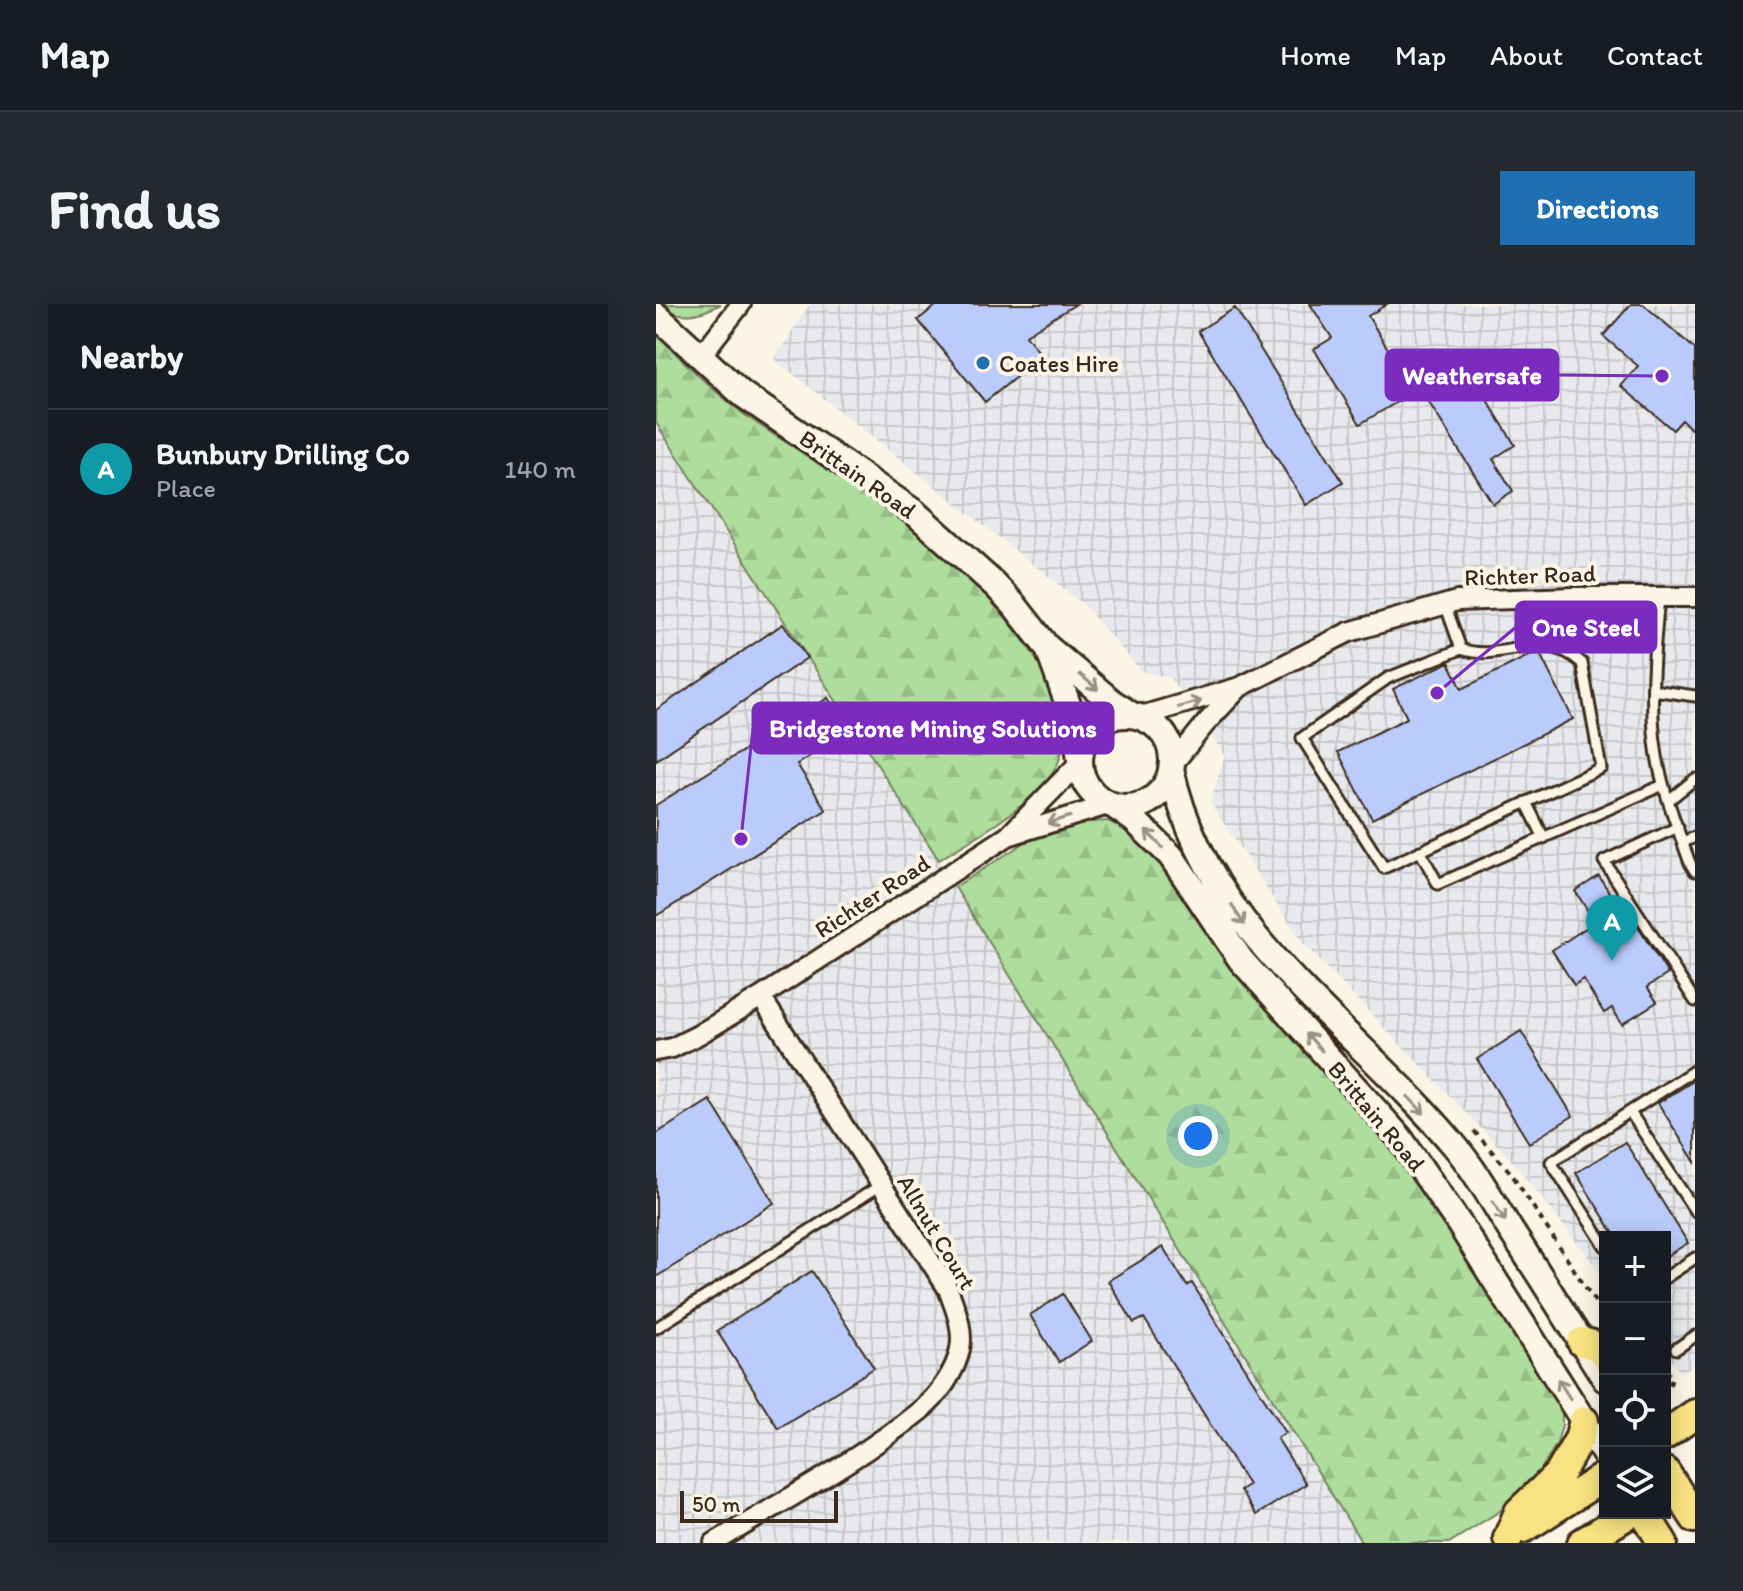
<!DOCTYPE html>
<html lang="en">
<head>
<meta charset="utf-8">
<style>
  :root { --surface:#171b24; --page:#242831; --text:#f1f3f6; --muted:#9ea1a6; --line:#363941; --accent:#1f6fb2 }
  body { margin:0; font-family:Itim,sans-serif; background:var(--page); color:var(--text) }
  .controls { position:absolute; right:24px; bottom:24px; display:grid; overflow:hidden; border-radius:0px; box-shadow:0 4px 20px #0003 }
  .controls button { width:72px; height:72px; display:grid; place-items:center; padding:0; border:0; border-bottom:2px solid var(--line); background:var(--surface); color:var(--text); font:40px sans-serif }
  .scale { position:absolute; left:24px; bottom:20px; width:158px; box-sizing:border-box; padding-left:8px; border:4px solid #3b2a1e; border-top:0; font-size:22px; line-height:28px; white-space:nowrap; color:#3b2a1e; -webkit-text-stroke:6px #fcf5e5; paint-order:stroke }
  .you { position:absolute; left:542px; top:832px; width:28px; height:28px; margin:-20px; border:6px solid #fff; border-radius:50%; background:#1a73e8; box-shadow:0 0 0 12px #1a73e833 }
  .badge { display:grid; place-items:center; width:52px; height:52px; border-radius:50%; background:var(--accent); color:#fff; font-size:26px; font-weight:700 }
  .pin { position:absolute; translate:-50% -66px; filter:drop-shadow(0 2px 4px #0008) }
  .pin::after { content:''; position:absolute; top:42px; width:28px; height:24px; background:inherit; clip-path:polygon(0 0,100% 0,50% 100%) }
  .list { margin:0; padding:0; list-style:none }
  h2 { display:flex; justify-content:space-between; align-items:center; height:104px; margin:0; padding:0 32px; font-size:34px }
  h2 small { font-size:26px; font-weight:400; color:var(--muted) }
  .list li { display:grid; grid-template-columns:52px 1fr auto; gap:24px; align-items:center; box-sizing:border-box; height:120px; padding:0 32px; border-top:2px solid var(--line) }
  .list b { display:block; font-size:30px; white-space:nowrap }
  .list p { margin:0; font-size:26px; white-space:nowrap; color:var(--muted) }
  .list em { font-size:26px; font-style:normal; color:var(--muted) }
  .icon { flex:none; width:44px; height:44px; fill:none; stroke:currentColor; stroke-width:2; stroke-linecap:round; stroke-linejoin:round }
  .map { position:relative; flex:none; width:1039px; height:1239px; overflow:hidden; border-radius:0px }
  header { display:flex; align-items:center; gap:48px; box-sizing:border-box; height:112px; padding:0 40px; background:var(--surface); border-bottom:2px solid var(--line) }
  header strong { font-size:38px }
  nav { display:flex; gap:44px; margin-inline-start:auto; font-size:28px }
  .intro { display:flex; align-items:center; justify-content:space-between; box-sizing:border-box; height:192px; padding:0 48px }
  h1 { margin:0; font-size:56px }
  .button { padding:20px 36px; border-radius:0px; background:var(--accent); color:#fff; font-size:28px; font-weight:700 }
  main { display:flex; gap:48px; padding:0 48px }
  aside { flex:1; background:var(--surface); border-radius:0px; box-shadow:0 4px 20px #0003 }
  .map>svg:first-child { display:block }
  .industrial { fill:url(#industrial-grid) }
  .forest { fill:url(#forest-firs); stroke:#74845e; stroke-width:2 }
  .building { fill:#bbccfc; stroke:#3b2a1e; stroke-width:2 }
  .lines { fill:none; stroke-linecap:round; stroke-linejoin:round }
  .service-casing { stroke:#3b2a1e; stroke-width:15 }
  .minor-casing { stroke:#3b2a1e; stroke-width:24 }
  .secondary-casing { stroke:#3b2a1e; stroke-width:30 }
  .trunk-casing { stroke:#3b2a1e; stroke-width:34 }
  .path { stroke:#3b2a1e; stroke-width:4; stroke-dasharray:6 6; stroke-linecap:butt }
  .service { stroke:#fcf5e5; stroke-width:9 }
  .minor { stroke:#fcf5e5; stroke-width:18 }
  .secondary { stroke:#fcf5e5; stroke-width:24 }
  .trunk { stroke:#f8e281; stroke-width:28 }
  .oneway { stroke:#9c9082 }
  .poi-dot { fill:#1f6fb2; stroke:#fcf5e5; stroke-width:3 }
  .labels { text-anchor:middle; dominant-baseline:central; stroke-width:8; stroke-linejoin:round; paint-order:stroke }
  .poi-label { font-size:24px; fill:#3b2a1e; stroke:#fcf5e5; text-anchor:start }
  .street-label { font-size:24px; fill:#3b2a1e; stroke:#fcf5e5 }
  .leader { fill:none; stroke:#7b2cbf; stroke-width:3 }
  .callout-dot { fill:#7b2cbf; stroke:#fcf5e5; stroke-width:3 }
  .callout { fill:#7b2cbf; stroke:#7b2cbf; stroke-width:3 }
  .callout-label { font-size:26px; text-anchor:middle; font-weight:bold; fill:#fff }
</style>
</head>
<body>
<header>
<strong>Map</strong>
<nav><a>Home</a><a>Map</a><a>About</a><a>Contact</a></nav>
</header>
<div class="intro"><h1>Find us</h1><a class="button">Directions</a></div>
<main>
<aside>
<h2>Nearby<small></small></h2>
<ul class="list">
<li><span class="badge" style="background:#0f9aa8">A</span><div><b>Bunbury Drilling Co</b><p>Place</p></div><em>140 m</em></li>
</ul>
</aside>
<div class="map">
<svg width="1039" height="1239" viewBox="0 0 1039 1239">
  <defs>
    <pattern id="industrial-grid" width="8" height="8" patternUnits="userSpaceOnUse" patternTransform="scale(2)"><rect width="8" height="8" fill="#e8e9ec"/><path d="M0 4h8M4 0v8" fill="none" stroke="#c8c8ca"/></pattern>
    <pattern id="forest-firs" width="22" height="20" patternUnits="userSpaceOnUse" patternTransform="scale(2)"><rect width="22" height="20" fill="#aedd9d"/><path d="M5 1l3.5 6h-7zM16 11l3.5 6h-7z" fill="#97be87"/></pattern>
  </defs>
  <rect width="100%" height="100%" fill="#fcf5e5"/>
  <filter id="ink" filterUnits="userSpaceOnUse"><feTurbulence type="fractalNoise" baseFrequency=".0125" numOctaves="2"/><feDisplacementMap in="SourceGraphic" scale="16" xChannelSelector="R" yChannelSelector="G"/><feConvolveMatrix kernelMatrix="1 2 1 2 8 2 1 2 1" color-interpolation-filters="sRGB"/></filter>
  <g filter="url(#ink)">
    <path class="industrial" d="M154,0H1039V1060L1025,1069L1009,1049V933H949V974L858,859L645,637L554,498L569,451L514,374L485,367L427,300L118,55Z
      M0,120L283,556L706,1239H0Z"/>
    <path class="forest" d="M4,0H65C44,11 24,17 4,0Z
      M0,29C25,56 51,81 80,104C124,139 176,163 222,197C285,243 420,358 406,446C399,491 319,533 283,556L0,119Z
      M452,517L483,533L510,561L734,833L906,1103V1121L901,1139L883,1169L875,1181L844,1207L793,1239H706L299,583L376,534L415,519Z"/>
    <path class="building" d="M282,0H420L370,31L386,52L329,98L262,16Z
      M654,0H731L712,12L758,88L704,120L658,45L676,34Z
      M975,0H987L1039,45V129L1026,116L1017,126L965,82L982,62L947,32Z
      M579,4L687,178L650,201L542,27Z
      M810,62L859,141L837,155L857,187L837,200L767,89Z
      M127,320L151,354L0,456V406Z
      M876,350H884L917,415L716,515L682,448L751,414L737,385L793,358L806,385Z
      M172,394L193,428L141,460L170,506L0,612V501Z
      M943,572L963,604L968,601L1012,670L991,683L1001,698L966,720L956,704L948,709L927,675L918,681L896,646L939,618L919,587Z
      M865,727L917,812L873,839L821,755Z
      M1039,776V858L1002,799Z
      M54,796L118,899L0,973V830Z
      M969,838L1032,939L1009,953V933H960L920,869Z
      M507,943L531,982L536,979L630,1129L621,1134L650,1180L600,1211L584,1186L592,1181L488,1014L478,1019L452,977Z
      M156,967L218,1064L122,1124L61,1027Z
      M407,990L436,1037L403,1058L374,1011Z"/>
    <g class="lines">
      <defs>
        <path id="service" d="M1003,293C997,356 990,422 1008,483C1015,508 1025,534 1034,559L1039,567
          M789,300L805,345C848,360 884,322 926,359L945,464L728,564L646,434L732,374L805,345
          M997,386L1039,392
          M1013,496L1039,475
          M870,498L888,534
          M1022,523L948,557L1039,697
          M1027,538L1039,533
          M764,547L782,580L1007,481
          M974,808L1039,907
          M949,942L895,858L1039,766
          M1009,974L1039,954
          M0,1024L225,881
          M1020,1045L1039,1032"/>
        <path id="minor" d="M44,53L85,0
          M482,413L584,383L693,328L801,297L919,293H1039
          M516,461L550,419L582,385
          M355,531L455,500
          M0,747L16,744L42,731L105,693L352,532L424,458
          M58,1239C127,1197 202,1157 265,1106C282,1092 300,1067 304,1045C308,1024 299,1004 292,985L105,693"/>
        <path id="secondary" d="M0,11L86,90L258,208L339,281L359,302L391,343L456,398L476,411
          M392,345L418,417L424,455
          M424 457a46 46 0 1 1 92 0a46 46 0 1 1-92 0Z
          M515,465C551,631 696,719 798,841C820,867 837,898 855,927C887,976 918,1026 949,1075
          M458,502L478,516L515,552L585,656L744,834L804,921L949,1151"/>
        <path id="trunk" d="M926,1038L944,1043L949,1051
          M1009,1131L1039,1110
          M1009,1168L1039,1214
          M988,1209L1007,1239
          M868,1224L949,1172
          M852,1234L863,1208L904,1169L923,1135L928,1117
          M926,1239L974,1209"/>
      </defs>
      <use href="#service" class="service-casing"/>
      <use href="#minor" class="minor-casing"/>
      <use href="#secondary" class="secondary-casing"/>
      <use href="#trunk" class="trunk-casing"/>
      <path class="path" d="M818,827L855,869L949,1013
        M1009,1066L1015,1071V1078L1009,1088"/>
      <use href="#service" class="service"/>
      <use href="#minor" class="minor"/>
      <use href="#secondary" class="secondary"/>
      <use href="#trunk" class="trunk"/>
    </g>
    <defs><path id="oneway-shaft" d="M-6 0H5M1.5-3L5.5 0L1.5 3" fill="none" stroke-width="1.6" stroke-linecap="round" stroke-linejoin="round" transform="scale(2)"/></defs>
    <g class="oneway">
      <use href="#oneway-shaft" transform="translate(433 378) rotate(40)"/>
      <use href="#oneway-shaft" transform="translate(534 400) rotate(-16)"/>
      <use href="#oneway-shaft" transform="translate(403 516) rotate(162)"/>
      <use href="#oneway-shaft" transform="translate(498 535) rotate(-135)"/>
      <use href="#oneway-shaft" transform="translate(582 611) rotate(57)"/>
      <use href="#oneway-shaft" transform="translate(658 738) rotate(-132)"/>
      <use href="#oneway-shaft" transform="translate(760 801) rotate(47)"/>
      <use href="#oneway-shaft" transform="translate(843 907) rotate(57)"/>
      <use href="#oneway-shaft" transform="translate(908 1085) rotate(-122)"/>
    </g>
  </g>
  <circle class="poi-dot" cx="327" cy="59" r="8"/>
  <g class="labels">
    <g class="poi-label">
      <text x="343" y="59">Coates Hire</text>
    </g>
    <g class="street-label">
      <text transform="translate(202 170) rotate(35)">Brittain Road</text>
      <text transform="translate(874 271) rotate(-2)">Richter Road</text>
      <text transform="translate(216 592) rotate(-33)">Richter Road</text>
      <text transform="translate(721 812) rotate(50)">Brittain Road</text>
      <text transform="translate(281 928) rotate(59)">Allnut Court</text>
    </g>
  </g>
  <path class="leader" d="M1006 72L902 71M781 389L860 323M85 535L97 424"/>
  <g class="callout-dot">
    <circle cx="1006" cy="72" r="8"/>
    <circle cx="781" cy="389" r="8"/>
    <circle cx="85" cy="535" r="8"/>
  </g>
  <g class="callout">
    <rect x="730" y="46" width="172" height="50" rx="8"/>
    <rect x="860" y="298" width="140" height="50" rx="8"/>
    <rect x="97" y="399" width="360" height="50" rx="8"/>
  </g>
  <g class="callout-label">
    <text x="816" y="80">Weathersafe</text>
    <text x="930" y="332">One Steel</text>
    <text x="277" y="433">Bridgestone Mining Solutions</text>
  </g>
</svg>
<div class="controls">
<button>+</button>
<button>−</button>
<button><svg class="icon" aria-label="locate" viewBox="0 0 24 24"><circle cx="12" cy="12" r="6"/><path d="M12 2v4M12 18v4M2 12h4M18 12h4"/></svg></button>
<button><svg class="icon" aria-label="layers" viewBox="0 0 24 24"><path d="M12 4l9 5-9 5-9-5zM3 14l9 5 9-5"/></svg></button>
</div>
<div class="scale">50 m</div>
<div class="you"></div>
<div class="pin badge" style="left:956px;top:657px;background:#0f9aa8">A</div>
</div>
</main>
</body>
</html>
